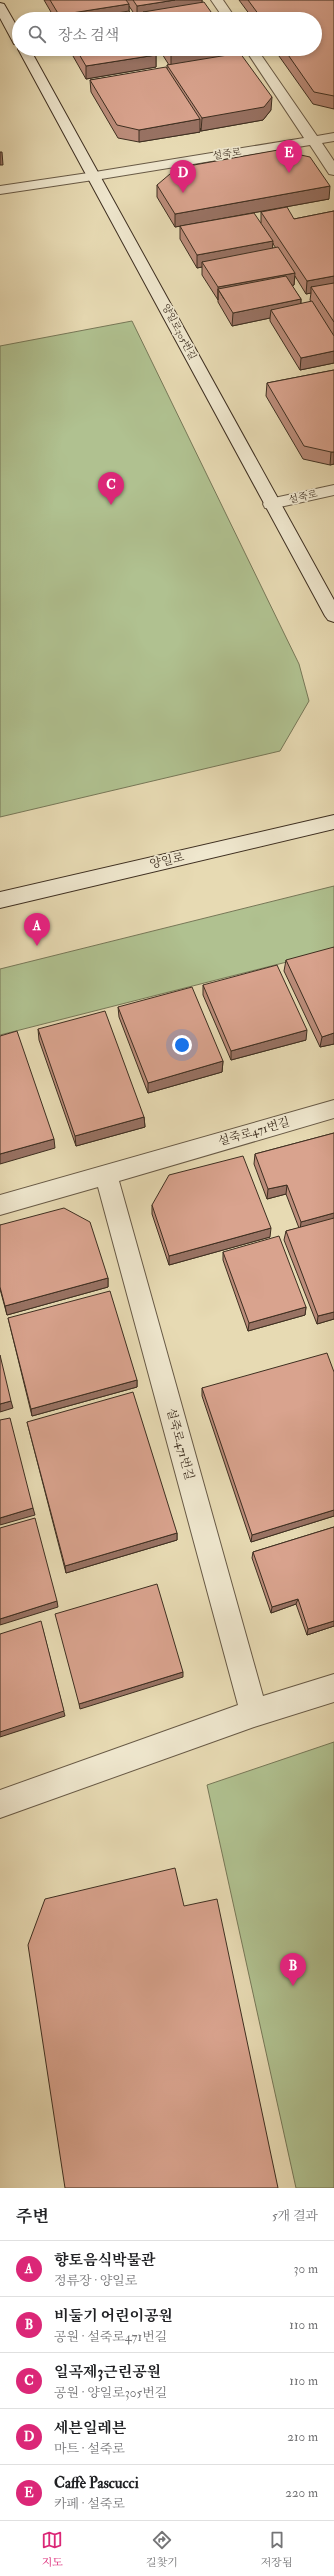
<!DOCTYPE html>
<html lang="ko">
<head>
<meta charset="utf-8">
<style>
  :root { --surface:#fff; --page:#f6f6f6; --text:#202124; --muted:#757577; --line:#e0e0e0; --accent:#db2777 }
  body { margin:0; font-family:"IM FELL Double Pica","Noto Serif KR",serif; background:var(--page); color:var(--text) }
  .you { position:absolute; left:182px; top:1045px; width:14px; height:14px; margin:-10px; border:3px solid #fff; border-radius:50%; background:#1a73e8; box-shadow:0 0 0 6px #1a73e833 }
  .badge { display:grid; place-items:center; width:26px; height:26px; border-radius:50%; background:var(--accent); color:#fff; font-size:13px; font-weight:700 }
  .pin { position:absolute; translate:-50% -33px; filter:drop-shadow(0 1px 2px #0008) }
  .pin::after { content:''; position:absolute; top:21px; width:14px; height:12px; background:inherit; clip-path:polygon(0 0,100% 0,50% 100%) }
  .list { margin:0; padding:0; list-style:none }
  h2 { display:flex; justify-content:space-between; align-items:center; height:52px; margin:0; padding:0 16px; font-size:17px }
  h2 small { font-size:13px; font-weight:400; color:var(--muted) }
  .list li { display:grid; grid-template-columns:26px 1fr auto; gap:12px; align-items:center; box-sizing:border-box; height:56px; padding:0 16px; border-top:1px solid var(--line) }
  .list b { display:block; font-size:15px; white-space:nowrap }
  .list p { margin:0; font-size:13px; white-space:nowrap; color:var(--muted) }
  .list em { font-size:13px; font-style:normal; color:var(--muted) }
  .icon { flex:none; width:22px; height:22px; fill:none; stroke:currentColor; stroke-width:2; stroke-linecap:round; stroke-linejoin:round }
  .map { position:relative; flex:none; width:334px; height:2188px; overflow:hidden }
  .search { position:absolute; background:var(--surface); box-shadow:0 2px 6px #0003; left:12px; right:12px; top:12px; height:44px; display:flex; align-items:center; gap:10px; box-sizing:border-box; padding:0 14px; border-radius:22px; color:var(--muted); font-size:15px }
  .sheet { height:332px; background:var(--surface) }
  nav { display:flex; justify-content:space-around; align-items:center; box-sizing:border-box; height:56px; border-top:1px solid var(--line); background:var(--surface); font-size:11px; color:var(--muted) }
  nav a { display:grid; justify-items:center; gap:2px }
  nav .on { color:var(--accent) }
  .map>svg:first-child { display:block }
  .green { fill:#b0c190; stroke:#777858 }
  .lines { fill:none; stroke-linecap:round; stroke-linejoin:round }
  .lane-casing { stroke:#685a46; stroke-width:2 }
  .street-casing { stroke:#685a46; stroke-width:2 }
  .secondary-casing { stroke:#3e2f21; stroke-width:2 }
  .lane { fill:#efe7ce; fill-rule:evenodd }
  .street { fill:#efe7ce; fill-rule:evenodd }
  .secondary { fill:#efe7ce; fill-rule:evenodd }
  .wall { fill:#bb8c7a; stroke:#3e2f21; fill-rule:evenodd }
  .shaded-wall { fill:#987263; stroke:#3e2f21 }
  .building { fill:#d9a38e; stroke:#3e2f21 }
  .labels { text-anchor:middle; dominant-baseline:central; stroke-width:3.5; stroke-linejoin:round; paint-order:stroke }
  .far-street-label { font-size:10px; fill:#3e2f21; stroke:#efe7ce }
  .street-label { font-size:12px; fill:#3e2f21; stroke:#efe7ce }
</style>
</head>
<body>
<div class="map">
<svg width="334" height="2188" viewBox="0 0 334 2188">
  <rect width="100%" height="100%" fill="#e7dab3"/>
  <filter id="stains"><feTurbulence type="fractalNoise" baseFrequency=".005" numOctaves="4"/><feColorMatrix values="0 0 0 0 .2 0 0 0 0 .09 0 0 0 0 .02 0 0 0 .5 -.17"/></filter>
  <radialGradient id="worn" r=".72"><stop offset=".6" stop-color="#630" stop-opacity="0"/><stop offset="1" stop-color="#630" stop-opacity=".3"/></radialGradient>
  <path class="green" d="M132,321L299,664L309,701L280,751L0,817V346Z
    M334,886V950L0,1035V969Z
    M334,1742V2188H296L207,1785Z"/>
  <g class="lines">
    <defs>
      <path id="lane" d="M95,172L102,176L100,179L0,194V186Z"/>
      <path id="street" d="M211,0H223L236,19H224Z
        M245,49H257L317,136L334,133V141L322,143L334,161V175L329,174L310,145L95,180L90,179L88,176L95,172L304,138Z
        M334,485V495L271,509L265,508L263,504L265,500Z
        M334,1100V1118L119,1181L263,1696L334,1674V1702L254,1727L0,1818V1790L238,1705L98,1187L0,1215V1195Z"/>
      <path id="secondary" d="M0,3L4,4L19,30V45L14,44L0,18Z
        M19,47V49H30L334,600V622L328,620L325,616L18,49Z
        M334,815V829L0,908V892Z"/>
    </defs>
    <use href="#lane" class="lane-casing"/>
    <use href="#street" class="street-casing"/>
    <use href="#secondary" class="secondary-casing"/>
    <use href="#lane" class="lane"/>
    <use href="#street" class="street"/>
    <use href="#secondary" class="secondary"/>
  </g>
  <path class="wall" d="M44,0H202V3L216,19H143V18H137L129,6V11L134,19H55Z
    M239,0H334V109L313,104L274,49H315V19H253Z
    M69,49H153L156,55V67L86,79Z
    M159,49H234V54L271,110L263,120L201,131L200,128V132L139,142L118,138L91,92L90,80L167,69V65H169Z
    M157,185L329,199L175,227L157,197Z
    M334,211V363L300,370L270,321V318L232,326L218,302V300L202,275V267L197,268L180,239V226L261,223V212L294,219ZM273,243V244L276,248H272ZM295,276L306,294L311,293L310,300L311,302L301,304V299L292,286L294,285Z
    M334,370V464L330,465L303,459L266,396L267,383Z
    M286,960L334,1044L320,1047L284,971Z
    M203,985L306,1040L231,1060L203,995Z
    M118,1007L223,1061L222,1072L148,1093L119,1017Z
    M38,1029L144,1117L145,1127L76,1146L39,1040Z
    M334,1133V1319L317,1324L284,1240L286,1231L299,1228L286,1194L267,1199L254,1164L255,1154Z
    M152,1205L270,1237L169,1265L152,1214Z
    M0,1225L108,1278V1287L7,1315L0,1289Z
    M223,1252L306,1307L305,1315L248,1331L223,1260Z
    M8,1318L137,1380V1387L32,1416Z
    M334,1372V1516L251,1542L202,1396V1388Z
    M27,1422L177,1533V1540L66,1573Z
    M334,1527V1626L307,1635L296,1604L271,1613L252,1558L253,1552Z"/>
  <path class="shaded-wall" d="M175,0H202V8L143,12V18H137V6Z
    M129,4V16L112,19H59V15Z
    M211,49H234V58L171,68V55Z
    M156,55V67L86,79V66Z
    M272,97L271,110L263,120L201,131L202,118Z
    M200,119V132L139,142V130Z
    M0,152H2L3,165H0Z
    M330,186L329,199L175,227V214Z
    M273,241L272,254L202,262V267L197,268V255Z
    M295,273L294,285L224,299L218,289V300V287Z
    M334,276V288L311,287V293L306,294L307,281Z
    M301,299L300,312L271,310L270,318L232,326L233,313Z
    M334,351V363L300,370L301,358Z
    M331,452H334V464L330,465Z
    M307,1030L306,1040L231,1060V1051Z
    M334,1033V1044L320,1047L322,1037Z
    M223,1061L222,1072L148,1093V1083Z
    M144,1117L145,1127L76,1146L75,1136Z
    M54,1139L55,1148L0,1164V1154Z
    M287,1185L286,1194L267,1199L268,1189Z
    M334,1213V1221L300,1231L301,1222Z
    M271,1228L270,1237L169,1265V1256Z
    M108,1278V1287L7,1315L5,1306Z
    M306,1307L305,1315L248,1331L249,1323Z
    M334,1312V1319L317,1324L318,1316Z
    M137,1380V1387L32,1416L31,1409Z
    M11,1401L13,1408L0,1412V1404Z
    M33,1508L35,1515L0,1525V1518Z
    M334,1510V1516L251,1542L252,1535Z
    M177,1533V1540L66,1573L65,1566Z
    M298,1599L296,1604L271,1613L272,1607Z
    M57,1601L58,1607L0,1625V1619Z
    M334,1621V1626L307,1635L308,1629Z
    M42,1626L65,1716L0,1737V1732Z
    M183,1672V1677L80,1709L79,1704Z"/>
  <path class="building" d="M50,0H126L129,4L59,15Z
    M133,0H175L137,6Z
    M248,0H334V96L314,92L284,49H315V19H262Z
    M204,2L216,19H148L143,12Z
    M129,11L134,19H81Z
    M76,49H153L156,55L86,66Z
    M167,49H211L171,55Z
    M240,53L272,97L264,107L202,118L167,65Z
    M166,67L200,119L139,130L117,125L90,80Z
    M278,150L310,157L330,186L175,214L157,185L177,168Z
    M287,207L294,219L334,211V276L307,281L261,212Z
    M254,213L273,241L197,255L180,226Z
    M278,247L295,273L218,287L202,262Z
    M286,276L301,299L233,313L218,289Z
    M334,283V322L311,287Z
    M312,301L334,336V351L301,358L271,310Z
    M334,370V452H331L304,446L267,383Z
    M334,947V1033L322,1037L286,960Z
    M277,965L307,1030L231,1051L203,985Z
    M192,987L223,1061L148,1083L118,1007Z
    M105,1011L144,1117L75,1136L38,1029Z
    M17,1031L54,1139L0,1154V1036Z
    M334,1133V1213L301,1222L287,1185L268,1189L255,1154Z
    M243,1156L271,1228L169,1256L152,1205L169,1175Z
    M64,1208L90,1222L108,1278L5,1306L0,1287V1225Z
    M334,1218V1312L318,1316L286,1231Z
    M279,1236L306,1307L249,1323L223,1252Z
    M110,1291L137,1380L31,1409L8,1318Z
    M327,1353L334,1372V1510L252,1535L202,1388Z
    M0,1355L11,1401L0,1404Z
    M133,1392L177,1533L65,1566L27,1422Z
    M10,1418L33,1508L0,1518V1420Z
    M35,1518L57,1601L0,1619V1528Z
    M334,1527V1621L308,1629L298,1599L272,1607L253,1552Z
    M157,1584L183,1672L79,1704L55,1614Z
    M41,1621L64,1711L0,1732V1634Z
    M175,1868L184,1906L217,1899L278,2188H65L28,1945L45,1899Z"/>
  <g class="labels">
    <g class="far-street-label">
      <text transform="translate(227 154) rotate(-9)">설죽로</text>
      <text transform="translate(179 332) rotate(62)">양일로305번길</text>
      <text transform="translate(303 497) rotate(-13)">설죽로</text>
    </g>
    <g class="street-label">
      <text transform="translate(167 861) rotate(-13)">양일로</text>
      <text transform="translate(254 1132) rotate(-16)">설죽로471번길</text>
      <text transform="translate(180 1444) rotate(75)">설죽로471번길</text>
    </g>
  </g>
  <rect width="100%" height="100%" filter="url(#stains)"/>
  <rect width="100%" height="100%" fill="url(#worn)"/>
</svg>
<div class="you"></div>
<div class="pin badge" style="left:37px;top:946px">A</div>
<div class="pin badge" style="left:293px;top:1986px">B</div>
<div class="pin badge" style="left:111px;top:505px">C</div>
<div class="pin badge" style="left:183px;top:193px">D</div>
<div class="pin badge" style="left:289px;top:173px">E</div>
<div class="search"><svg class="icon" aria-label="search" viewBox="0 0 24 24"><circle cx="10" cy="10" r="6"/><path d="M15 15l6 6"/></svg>장소 검색</div>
</div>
<section class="sheet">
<h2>주변<small>5개 결과</small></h2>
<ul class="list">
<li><span class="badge">A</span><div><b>향토음식박물관</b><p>정류장 · 양일로</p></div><em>30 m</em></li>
<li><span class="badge">B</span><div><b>비둘기 어린이공원</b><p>공원 · 설죽로471번길</p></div><em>110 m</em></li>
<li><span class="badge">C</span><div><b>일곡제3근린공원</b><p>공원 · 양일로305번길</p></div><em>110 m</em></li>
<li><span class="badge">D</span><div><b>세븐일레븐</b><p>마트 · 설죽로</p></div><em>210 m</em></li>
<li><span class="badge">E</span><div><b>Caffè Pascucci</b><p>카페 · 설죽로</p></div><em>220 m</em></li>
</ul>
</section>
<nav>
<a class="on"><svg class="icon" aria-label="map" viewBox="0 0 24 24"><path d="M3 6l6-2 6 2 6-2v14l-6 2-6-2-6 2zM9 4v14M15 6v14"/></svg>지도</a>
<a><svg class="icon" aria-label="directions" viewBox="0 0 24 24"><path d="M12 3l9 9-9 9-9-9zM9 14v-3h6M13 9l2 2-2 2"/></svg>길찾기</a>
<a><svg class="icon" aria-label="saved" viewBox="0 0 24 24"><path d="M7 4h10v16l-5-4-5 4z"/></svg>저장됨</a>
</nav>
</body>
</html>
